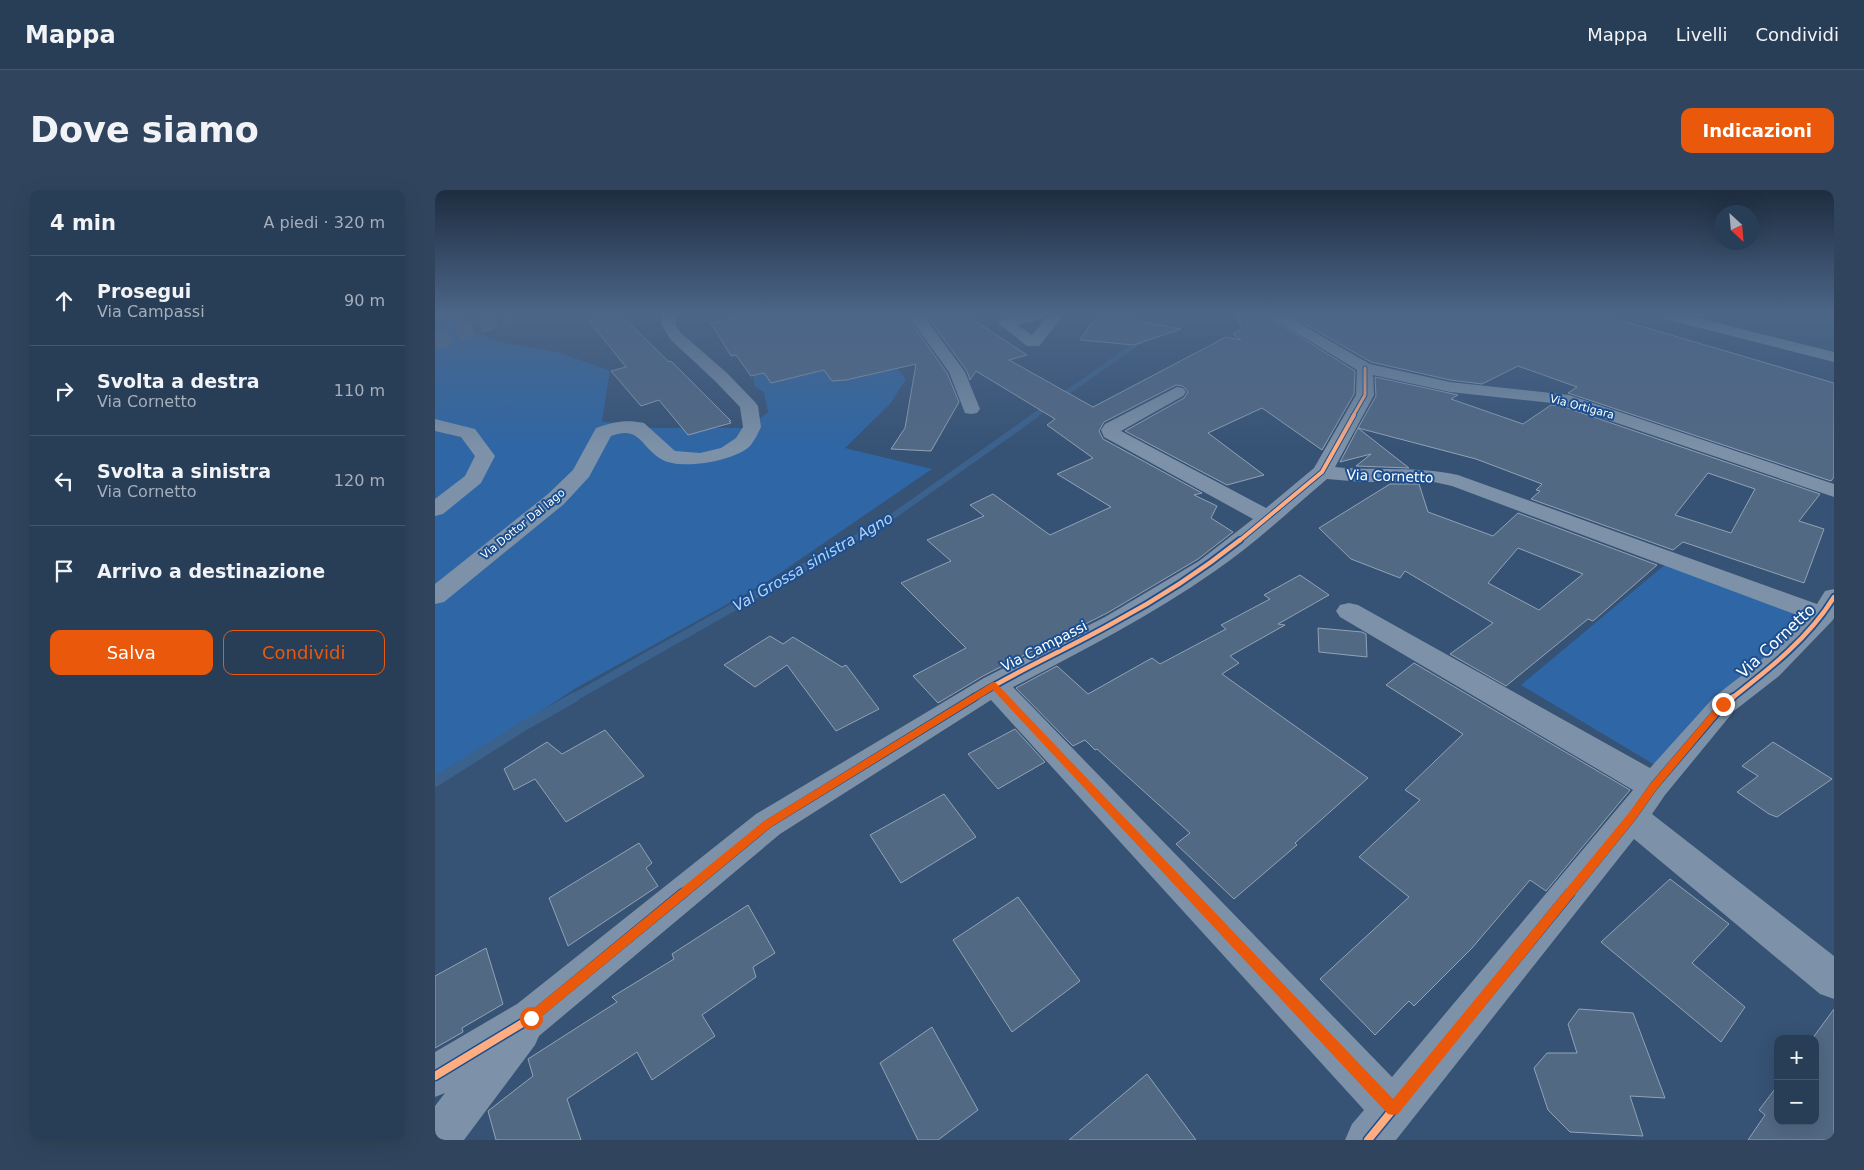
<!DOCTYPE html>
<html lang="it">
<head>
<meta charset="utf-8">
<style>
  :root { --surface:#283e57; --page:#30455d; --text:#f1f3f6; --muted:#a5aeba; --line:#44576d; --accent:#ea580c }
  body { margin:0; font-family:"DejaVu Sans",sans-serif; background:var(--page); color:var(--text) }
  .controls { position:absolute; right:15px; bottom:15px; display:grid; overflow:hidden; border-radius:10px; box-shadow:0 5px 20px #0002 }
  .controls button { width:45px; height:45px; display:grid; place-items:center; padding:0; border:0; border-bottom:1px solid var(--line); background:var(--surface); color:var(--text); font:25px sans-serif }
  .compass { position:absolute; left:1279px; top:15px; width:45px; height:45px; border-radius:50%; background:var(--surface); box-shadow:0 5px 20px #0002; rotate:154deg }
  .stop { position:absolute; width:15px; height:15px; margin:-11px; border:4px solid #ea580c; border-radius:50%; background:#fff }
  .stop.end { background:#ea580c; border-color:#fff; box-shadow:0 1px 5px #0008 }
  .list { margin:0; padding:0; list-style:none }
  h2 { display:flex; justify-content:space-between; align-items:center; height:65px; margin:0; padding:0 20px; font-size:21px }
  h2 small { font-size:16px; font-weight:400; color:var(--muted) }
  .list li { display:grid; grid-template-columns:32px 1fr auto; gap:15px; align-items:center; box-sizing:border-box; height:90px; padding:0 20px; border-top:1px solid var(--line) }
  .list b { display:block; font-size:19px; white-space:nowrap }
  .list p { margin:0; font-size:16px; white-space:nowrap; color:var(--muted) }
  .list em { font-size:16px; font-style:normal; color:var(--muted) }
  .actions { display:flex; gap:10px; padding:15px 20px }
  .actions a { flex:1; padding:11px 0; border:1px solid var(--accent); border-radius:10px; text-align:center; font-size:18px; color:var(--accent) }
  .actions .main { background:var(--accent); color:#fff }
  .icon { flex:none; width:28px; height:28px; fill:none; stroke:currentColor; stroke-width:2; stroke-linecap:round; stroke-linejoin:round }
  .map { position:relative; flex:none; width:1399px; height:950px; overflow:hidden; border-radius:10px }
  header { display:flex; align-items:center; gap:30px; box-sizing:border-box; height:70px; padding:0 25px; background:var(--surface); border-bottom:1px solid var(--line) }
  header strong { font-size:24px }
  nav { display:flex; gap:28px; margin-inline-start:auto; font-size:18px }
  .intro { display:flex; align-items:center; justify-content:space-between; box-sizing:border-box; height:120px; padding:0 30px }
  h1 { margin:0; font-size:35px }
  .button { padding:12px 22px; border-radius:10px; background:var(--accent); color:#fff; font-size:18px; font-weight:700 }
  main { display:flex; gap:30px; padding:0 30px }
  aside { flex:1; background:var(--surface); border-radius:10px; box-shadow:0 5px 20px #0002 }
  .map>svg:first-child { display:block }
  .green { fill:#2f66a5 }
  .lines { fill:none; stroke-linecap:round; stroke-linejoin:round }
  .stream-far3 { stroke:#3b618d; stroke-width:5 }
  .stream-far2 { stroke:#3b618d; stroke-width:6 }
  .stream-far1 { stroke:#3b618d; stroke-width:8 }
  .stream { stroke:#3b618d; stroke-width:10 }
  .building { fill:#526984; stroke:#92a2b6; fill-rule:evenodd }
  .highway-tunnel { stroke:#546c89; stroke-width:16; stroke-dasharray:16 8; stroke-linecap:butt }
  .minor { fill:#7d92a8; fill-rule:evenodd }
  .cycleway-far4-casing { stroke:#1b4f8f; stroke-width:5 }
  .cycleway-far3-casing { stroke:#1b4f8f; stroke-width:6 }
  .cycleway-far2-casing { stroke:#1b4f8f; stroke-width:8 }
  .cycleway-far1-casing { stroke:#1b4f8f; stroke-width:9 }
  .cycleway-casing { stroke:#1b4f8f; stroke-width:11 }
  .cycleway-far4 { stroke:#ffac80; stroke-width:3 }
  .cycleway-far3 { stroke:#ffac80; stroke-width:4 }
  .cycleway-far2 { stroke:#ffac80; stroke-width:4.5 }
  .cycleway-far1 { stroke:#ffac80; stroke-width:5.5 }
  .cycleway { stroke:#ffac80; stroke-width:8 }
  .route { fill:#ea580c }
  .labels { text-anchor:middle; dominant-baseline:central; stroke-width:4; stroke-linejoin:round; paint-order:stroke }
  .far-street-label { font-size:11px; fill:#fff; stroke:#1b4f8f }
  .street-label { font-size:14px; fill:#fff; stroke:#1b4f8f }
  .water-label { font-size:15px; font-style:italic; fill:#b5d3f5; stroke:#1b4f8f }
  .near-street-label { font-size:16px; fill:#fff; stroke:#1b4f8f }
</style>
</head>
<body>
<header>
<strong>Mappa</strong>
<nav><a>Mappa</a><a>Livelli</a><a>Condividi</a></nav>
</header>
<div class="intro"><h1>Dove siamo</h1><a class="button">Indicazioni</a></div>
<main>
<aside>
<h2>4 min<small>A piedi · 320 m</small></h2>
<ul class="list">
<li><svg class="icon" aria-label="ahead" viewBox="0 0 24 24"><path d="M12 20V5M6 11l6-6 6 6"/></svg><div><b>Prosegui</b><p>Via Campassi</p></div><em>90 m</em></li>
<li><svg class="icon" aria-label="right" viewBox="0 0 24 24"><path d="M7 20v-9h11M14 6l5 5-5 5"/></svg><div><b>Svolta a destra</b><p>Via Cornetto</p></div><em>110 m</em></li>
<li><svg class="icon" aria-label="left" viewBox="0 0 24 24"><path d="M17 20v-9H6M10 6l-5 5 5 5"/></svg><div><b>Svolta a sinistra</b><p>Via Cornetto</p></div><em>120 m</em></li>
<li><svg class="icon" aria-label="arrive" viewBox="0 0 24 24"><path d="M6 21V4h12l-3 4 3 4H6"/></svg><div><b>Arrivo a destinazione</b></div></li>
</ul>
<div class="actions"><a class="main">Salva</a><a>Condividi</a></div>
</aside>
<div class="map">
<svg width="1399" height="950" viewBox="0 0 1399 950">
  <rect width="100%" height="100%" fill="#365274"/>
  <path class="green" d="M0,125H29V129C48,158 94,154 124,163C141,168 158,175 175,181L167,231L210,238H314L333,222L329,202L320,197L318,187L350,177L379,182L455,170L471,189L455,214L410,258L497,279L332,392L141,498L0,591Z
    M1238,368L1388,420L1240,587L1086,495Z"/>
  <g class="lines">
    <path class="stream-far3" d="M599,226L732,132L738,125"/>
    <path class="stream-far2" d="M415,351L451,331L601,225"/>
    <path class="stream-far1" d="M138,508L417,350"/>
    <path class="stream" d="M0,592L87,537L140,507"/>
  </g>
  <path class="building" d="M181,125H186L234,172L236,171L296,231H294L296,233L253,245L224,210L206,216L176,181L191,177L154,131Z
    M316,125H471L512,183L524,212L496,261L456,259L470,238L481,174L411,190L397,191L389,180L336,193L329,183L316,186L301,165L296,166L276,133Z
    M491,125H531L592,165L574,170L658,217L791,147L806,150L798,144L807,139L801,125H830L920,181L919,204L887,260L827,218L773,243L829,285L792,295L690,241L749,208L753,202L748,196L741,195L669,232L664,241L668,249L767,303L759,305L782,316L776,328L798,342L763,369L674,422L548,486L503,513L478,486L531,458L466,393L516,371L492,350L549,326L535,315L558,304L615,345L676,317L622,284L658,268L612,235L620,229L541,181L535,190L532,181Z
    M662,125H694L697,130L746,139L699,155L645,150Z
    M854,125H1168L1399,193V287L1396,291L1133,203L1142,197L1083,176L1047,194L1015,190L936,172Z
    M940,187L1023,205L1016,209L1088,234L1116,215L1126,216L1385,304L1364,331L1389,339L1369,393L1248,352L1238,360L1096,309L1105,301L1101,300L1107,294L1041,269L923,238L941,206ZM1273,283L1320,299L1296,343L1240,325Z
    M923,238L951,260L974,278L921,276L936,264L905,272Z
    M955,294H984L993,322L1058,346L1083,323L1222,375L1158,431L1153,429L1071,496L1015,464L1058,433L970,381L965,388L916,369L884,338ZM1083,358L1148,384L1104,420L1053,393Z
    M865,385L894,405L843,434L850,435L795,466L804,473L787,484L933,588L860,653L862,655L799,709L741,654L755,643L662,559L660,560L650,550L638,556L581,498L622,476L653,504L717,468L725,474L791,439L786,435L835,409L829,405Z
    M883,438L927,442L931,444L932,467L884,462Z
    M335,446L348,454L358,447L407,477L411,475L444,519L401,541L352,475L320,497L289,475Z
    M979,473L1195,600L1111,701L1095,690L1037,758L979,816L974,811L940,845L885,789L974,707L924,667L985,610L970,600L1028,544L951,495Z
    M580,539L610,572L563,599L533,564Z
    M170,540L209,586L131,632L100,589L79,600L69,579L112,552L127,564Z
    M1338,552L1397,589L1342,627L1334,624L1302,602L1323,586L1307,576Z
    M509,604L541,647L466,693L435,645Z
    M204,653L217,673L211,678L223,696L133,756L114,708Z
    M1235,689L1294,734L1257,773L1310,817L1286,852L1166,752Z
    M583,707L645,791L577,842L518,750Z
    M313,715L340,763L318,777L321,787L267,825L280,846L217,890L202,862L132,909L146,950H61L53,921L98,886L93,869L182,812L177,807L239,769L237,764Z
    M51,758L68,814L27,838L28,842L0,858V786Z
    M1144,819L1198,823L1230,908L1195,906L1208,946L1135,942L1113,920L1099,878L1112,863H1142L1133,834Z
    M1399,819V950H1313L1330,925L1324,920L1343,895V931H1380V849H1377Z
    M497,837L543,920L503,950H483L445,873Z
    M712,884L761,950H634Z"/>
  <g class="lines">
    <path class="highway-tunnel" d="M0,152L73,125"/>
    <path class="minor" d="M228,125H242L240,134L246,143L292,183L320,212L323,216L326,237C323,243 319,252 314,257C298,271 245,281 226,269C205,256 205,235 176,246L154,287L129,314L9,412L0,414V394L113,304L138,280L161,238C178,232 191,229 209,233L240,261L265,263L286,258L301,248L308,237L305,217L280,191L235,149L226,134Z
      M473,125H488L530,182L545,219L542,223L536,224L530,223L514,182Z
      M584,125H612L610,128L582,135L597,145L614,125H629L604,156H592L563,133L565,130Z
      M832,125H850L935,174L1015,192L1134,205L1399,294V307L1126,214L1015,202L938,185L939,205L900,277C941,281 983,276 1023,285L1382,414L1390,401L1399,399V428L1397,431L1344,486L1299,521L1230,605L1217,624L1399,766V809L1385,804L1199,649L961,950H910L917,934L929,920L556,510L345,644L104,846L100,855L29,950H0V916L10,903L0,907V862L82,814L321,624L549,488L670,427L764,371L818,329L669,247L666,240L670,234L742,197L748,198L751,202L748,206L686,241L831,318L879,278L921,205L922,180ZM892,289L927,292H999L1017,296L1370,428L1324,472L1279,507L1215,578L923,415L914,413L905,415L901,421L905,427L1198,600L957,887L578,497C647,461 716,426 780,381C820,354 855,320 892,289Z
      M1224,125H1250L1399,162V172L1226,128Z
      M0,229L40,239L60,266L46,293L8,324L0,326V309L30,286L40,266L26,247L0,241Z"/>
    <defs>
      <path id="cycleway-far4" d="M918,226L930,205V178"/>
      <path id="cycleway-far3" d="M804,351L887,282L919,225"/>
      <path id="cycleway-far2" d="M538,508C583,480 632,459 678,433C723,409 766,381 805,350
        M1297,508C1334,479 1374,448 1399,407"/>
      <path id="cycleway-far1" d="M247,705L333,634L540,507
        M1134,705L1197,627L1219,596L1289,514L1298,507"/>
      <path id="cycleway" d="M0,886L96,828L248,703
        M933,950L1135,703"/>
    </defs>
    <use href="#cycleway-far4" class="cycleway-far4-casing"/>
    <use href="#cycleway-far3" class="cycleway-far3-casing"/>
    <use href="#cycleway-far2" class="cycleway-far2-casing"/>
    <use href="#cycleway-far1" class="cycleway-far1-casing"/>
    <use href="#cycleway" class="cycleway-casing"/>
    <use href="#cycleway-far4" class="cycleway-far4"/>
    <use href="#cycleway-far3" class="cycleway-far3"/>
    <use href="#cycleway-far2" class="cycleway-far2"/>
    <use href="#cycleway-far1" class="cycleway-far1"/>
    <use href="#cycleway" class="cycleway"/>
  </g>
  <linearGradient id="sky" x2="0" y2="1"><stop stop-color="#1e2d40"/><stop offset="0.48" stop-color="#4c6688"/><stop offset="1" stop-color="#4c6688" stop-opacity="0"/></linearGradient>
  <rect width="1399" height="258" fill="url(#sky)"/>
  <path class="route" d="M558,492L561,493L958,909L1193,624L1216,593L1285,512L1288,511L1293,514L1222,599L1200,630L963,924L958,925L953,924L558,500L336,637L100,832L96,834L92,832L90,828L92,824L329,631Z"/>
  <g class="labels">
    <g class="far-street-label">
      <text transform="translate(1147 217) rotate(15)">Via Ortigara</text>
      <text transform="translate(88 334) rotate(-39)">Via Dottor Dal lago</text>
    </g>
    <g class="street-label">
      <text transform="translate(955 286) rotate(2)">Via Cornetto</text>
      <text transform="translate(609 456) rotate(-27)">Via Campassi</text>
    </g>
    <g class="water-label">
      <text transform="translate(378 372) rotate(-30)">Val Grossa sinistra Agno</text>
    </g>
    <g class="near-street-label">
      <text transform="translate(1341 451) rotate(-43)">Via Cornetto</text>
    </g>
  </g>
</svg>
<div class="controls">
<button>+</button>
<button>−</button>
</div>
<svg class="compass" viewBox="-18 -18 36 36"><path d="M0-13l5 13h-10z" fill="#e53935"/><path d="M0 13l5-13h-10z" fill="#a5aeba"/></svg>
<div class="stop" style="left:96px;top:828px"></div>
<div class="stop end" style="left:1288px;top:514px"></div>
</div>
</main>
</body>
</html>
